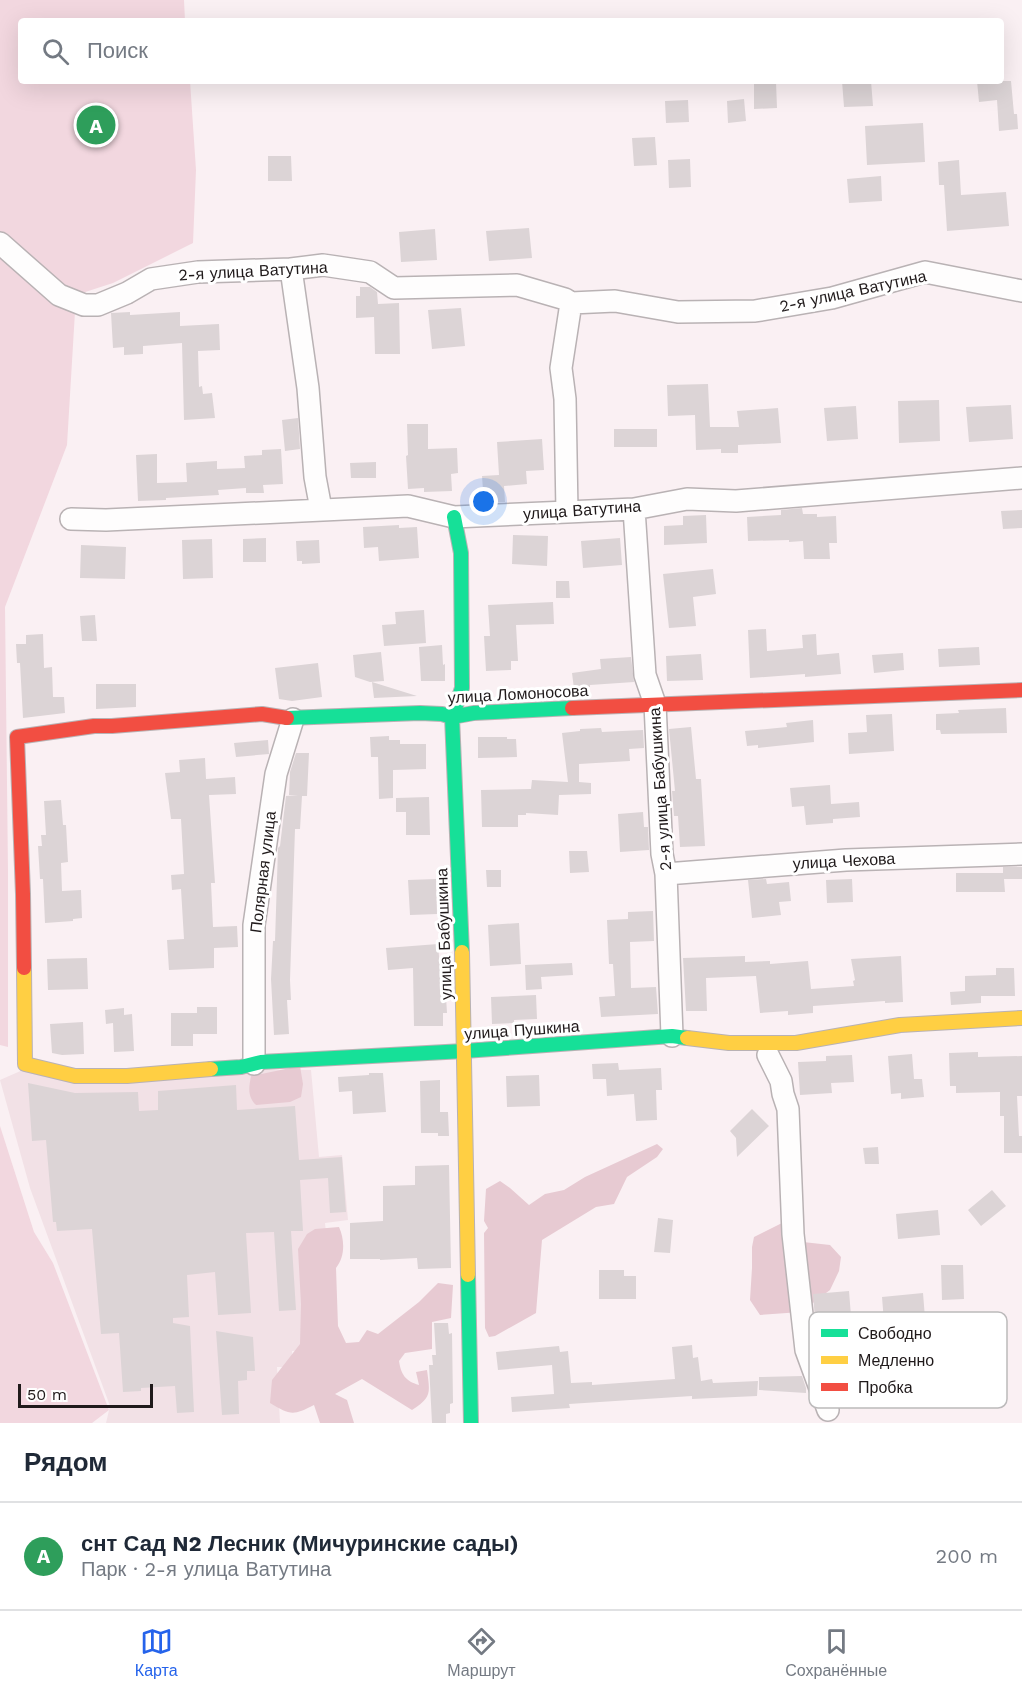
<!DOCTYPE html>
<html lang="ru">
<head>
<meta charset="utf-8">
<style>
  :root { --surface:#fff; --page:#f2f2f3; --text:#1f2937; --muted:#747a83; --line:#e0e1e3; --accent:#2563eb }
  body { margin:0; font-family:"Work Sans",sans-serif; background:var(--page); color:var(--text) }
  .scale { position:absolute; left:18px; bottom:15px; width:135px; box-sizing:border-box; padding-left:6px; border:3px solid #201a1b; border-top:0; font-size:16px; line-height:21px; white-space:nowrap; color:#201a1b; -webkit-text-stroke:4px #fff; paint-order:stroke }
  .you { position:absolute; left:484px; top:502px; width:21px; height:21px; margin:-15px; border:4px solid #fff; border-radius:50%; background:#1a73e8; box-shadow:0 0 0 9px #1a73e833 }
  .badge { display:grid; place-items:center; width:39px; height:39px; border-radius:50%; background:var(--accent); color:#fff; font-size:20px; font-weight:700 }
  .pin { position:absolute; translate:-50% -50%; border:3px solid #fff; box-shadow:0 2px 6px #0006 }
  .list { margin:0; padding:0; list-style:none }
  h2 { display:flex; justify-content:space-between; align-items:center; height:78px; margin:0; padding:0 24px; font-size:26px }
  h2 small { font-size:20px; font-weight:400; color:var(--muted) }
  .list li { display:grid; grid-template-columns:39px 1fr auto; gap:18px; align-items:center; box-sizing:border-box; height:108px; padding:0 24px; border-top:2px solid var(--line) }
  .list b { display:block; font-size:22px; white-space:nowrap }
  .list p { margin:0; font-size:20px; white-space:nowrap; color:var(--muted) }
  .list em { font-size:20px; font-style:normal; color:var(--muted) }
  .icon { flex:none; width:33px; height:33px; fill:none; stroke:currentColor; stroke-width:2; stroke-linecap:round; stroke-linejoin:round }
  .map { position:relative; flex:none; width:1022px; height:1423px; overflow:hidden }
  .search { position:absolute; background:var(--surface); box-shadow:0 6px 24px #0002; left:18px; right:18px; top:18px; height:66px; display:flex; align-items:center; gap:15px; box-sizing:border-box; padding:0 21px; border-radius:6px; color:var(--muted); font-size:22px }
  .sheet { height:186px; background:var(--surface) }
  nav { display:flex; justify-content:space-around; align-items:center; box-sizing:border-box; height:84px; border-top:2px solid var(--line); background:var(--surface); font-size:16px; color:var(--muted) }
  nav a { display:grid; justify-items:center; gap:3px }
  nav .on { color:var(--accent) }
  .map>svg:first-child { display:block }
  .built { fill:#f2e1e6 }
  .green { fill:#f2d7df }
  .forest { fill:#e7cad2 }
  .building { fill:#dcd4d6 }
  .lines { fill:none; stroke-linecap:round; stroke-linejoin:round }
  .street-casing { stroke:#b9b2b4; stroke-width:24 }
  .fast-casing { stroke:#b9b2b4; stroke-width:16 }
  .slow-casing { stroke:#b9b2b4; stroke-width:16 }
  .jam-casing { stroke:#b9b2b4; stroke-width:16 }
  .street { stroke:#fefdfd; stroke-width:21 }
  .fast { stroke:#16e098; stroke-width:14 }
  .slow { stroke:#ffcf43; stroke-width:14 }
  .jam { stroke:#f24e42; stroke-width:14 }
  .labels { text-anchor:middle; dominant-baseline:central; stroke-width:6; stroke-linejoin:round; paint-order:stroke }
  .street-label { font-size:16px; fill:#201a1b; stroke:#fff }
  .key { fill:#fff; stroke:#bcbabb; stroke-width:1.5 }
  .key-label { font-size:16px; fill:#201a1b }
</style>
</head>
<body>
<div class="map">
<svg width="1022" height="1423" viewBox="0 0 1022 1423">
  <rect width="100%" height="100%" fill="#faf0f3"/>
  <path class="built" d="M25,1069L311,1070L319,1157L342,1155L348,1220L325,1223L327,1242L309,1350L292,1351L293,1367H277L280,1423H106L110,1406L30,1188L0,1080Z"/>
  <path class="green" d="M0,0H184L185,21H21V81H190L196,170L193,243L113,283L76,295L67,445L5,607L8,871V1047L0,1045Z
    M0,1126L34,1232L53,1263L109,1410L92,1423H0Z"/>
  <path class="forest" d="M300,1066L303,1084L301,1097L290,1102L256,1105C247,1096 249,1087 251,1076Z
    M657,1144L663,1149L657,1157L627,1177L614,1204L596,1207L542,1240L536,1313L495,1336L489,1337L485,1328L484,1233L488,1228L484,1221L486,1189L500,1181L510,1188L529,1205L545,1194L564,1190L585,1177Z
    M786,1221L803,1242L830,1245L841,1257L839,1271L830,1290L801,1312L760,1315L750,1300L752,1268V1247L754,1237Z
    M339,1227C345,1240 345,1257 336,1268L338,1326L346,1343L359,1342L367,1330L378,1334L419,1302L438,1283L453,1285L451,1318L432,1322V1349L405,1353L399,1361C401,1374 405,1381 419,1385L416,1372L427,1370C430,1393 432,1397 412,1410L362,1379L335,1394L347,1400L354,1423H320L314,1405C293,1416 290,1415 270,1403L272,1380L300,1344L301,1304L298,1249L307,1234L315,1229Z"/>
  <path class="building" d="M842,81H871L873,106L844,107Z
    M977,81H1011L1014,114H1017L1018,129L999,131L997,100L979,102Z
    M776,82L777,108L754,109V83Z
    M744,99L746,121L728,123L727,101Z
    M688,100L689,122L666,123L665,101Z
    M923,123L925,162L867,165L865,126Z
    M655,137L657,165L634,166L632,138Z
    M268,156H291L292,181H268Z
    M690,159L691,187L669,188L668,160Z
    M959,160L961,195L1006,192L1009,226L947,231L944,185H939L938,162Z
    M881,176L882,201L849,203L847,179Z
    M529,228L532,258L489,261L486,231Z
    M435,229L437,260L401,262L399,232Z
    M360,287H370L377,292L378,304L399,303L400,354H375L374,317L356,318V296H360Z
    M461,308L465,346L432,349L428,310Z
    M130,312V315L180,312V326L219,324L220,350L198,351L199,387L202,386L203,394L212,393L215,418L184,420L182,343L143,346V354L124,355V347L113,348L111,313Z
    M708,384L710,427H739L737,411L778,408L781,443L738,445V453H721V449L696,450L695,415L668,416L667,385Z
    M939,400L940,441L899,443L898,401Z
    M1011,405L1013,439L969,442L966,407Z
    M856,406L858,439L827,441L824,408Z
    M298,418L300,449L285,451L282,420Z
    M407,424H428V449L457,448L458,473L451,474L452,491L424,492V488L408,489L406,456L408,455Z
    M614,429H657V447H614Z
    M542,439L544,470L526,471L527,484L504,486L505,502L487,503V490H483L482,476L499,475L497,442Z
    M281,449L283,484L263,485L264,493H246V488L218,490L219,495L166,498V500L138,501L136,455L157,454V483L187,482L186,463L217,461V469L245,468L244,456L262,455V450Z
    M376,462V478H351L350,463Z
    M802,508L803,514H817V517L836,516L837,543H829L830,559H804L803,541L789,542V540L748,541L747,517L781,515V510Z
    M1022,510V528L1003,529L1001,511Z
    M706,515L707,543L664,545V526L683,525V516Z
    M399,525V528L417,527L419,558L379,561L378,547L364,548L363,527Z
    M513,535L548,536L547,566L512,564Z
    M266,538V562H243V539Z
    M620,538L622,565L583,568L581,541Z
    M212,539L213,578L183,579L182,540Z
    M319,540L320,563L302,564V561H297L296,541Z
    M81,545L126,547L125,579L80,578Z
    M713,569L716,594L693,597L696,626L669,628L663,574Z
    M556,581H569L570,598H556Z
    M553,602L554,624L516,625L518,661H511V670L486,671L484,636H490L488,605Z
    M424,610L426,643L384,646L382,625L396,624L395,612Z
    M95,615L97,641H82L80,616Z
    M766,629L767,651L803,648L802,635L816,634L817,655L839,653L841,674L805,677V674L750,678L748,630Z
    M43,634L44,668L52,667L53,697H64L65,713L23,718L20,663H17L16,644H26V635Z
    M442,645L443,665L445,664V681H421L419,647Z
    M979,647L980,665L939,667L938,649Z
    M381,652L384,681L370,682L355,677L353,655Z
    M903,653L904,670L874,673L872,655Z
    M701,654L703,680L667,681L666,656Z
    M631,657L634,682L590,685V687L574,689L572,673L601,669L600,659Z
    M318,663L322,697L292,701L279,699L275,668Z
    M372,682L417,696L374,698Z
    M96,684H136V707L96,709Z
    M1006,708L1007,733L941,734L940,730H936V714L959,713L958,710Z
    M892,714L894,751L849,754L848,733L867,732L866,715Z
    M813,720L814,742L758,748V745L747,746L745,731L787,727L786,723Z
    M691,727L696,779H701L705,846L680,847L678,816H674L672,791H675L669,729Z
    M601,728L602,732L643,730L644,748L629,749L630,761L579,764V782L591,783V794L559,795L558,815L526,813V815H518V827H482L481,790L531,789L532,780L568,782L562,733L580,731V729Z
    M389,736V740H400V744H426V769L393,770V798L379,799L378,757H371L370,737Z
    M478,737H507V739H516L517,757L478,758Z
    M268,740L269,754L236,757L234,743Z
    M296,753H309L307,796H302L300,829H295L290,980L291,1000H287L289,1034L274,1035L271,979L273,941H275L278,848L280,846L286,796L298,795H289L290,772Z
    M205,758L206,779L235,777L236,794L209,795L215,883H211L213,927L237,926L238,947L214,948V968L169,970L167,940L184,939L181,889L172,890L171,875L184,874L181,819H171L165,773L180,772L179,760Z
    M830,785L831,804L859,802L860,817L833,819V823L806,825L804,806L792,807L790,788Z
    M429,797L430,835H406V812H396V798Z
    M61,800L63,825H66L68,862L61,863L62,891L81,890L82,918L73,919V921L45,923L43,879H40L38,846H42L41,835H46L44,801Z
    M643,812L644,827H648L649,850L620,852L618,814Z
    M569,851H587L589,872L570,873Z
    M1003,867H1022V879H1004L1005,892H956V873H1003Z
    M486,870H501V887H487Z
    M436,879L437,914L410,915L408,880Z
    M766,879L767,884L789,882L791,901L779,902L781,915L752,918L748,880Z
    M852,879L853,902L827,903L826,880Z
    M653,911L654,941L630,942L631,988L656,987L658,1014L601,1017L599,997L615,996L613,964H609L607,920L628,919V912Z
    M519,923L521,964L490,966L488,925Z
    M438,944L441,981H445L447,1013H443V1026H414L413,968L388,970L386,948Z
    M745,956V962L770,961V964L808,961L811,989L854,986L853,981L855,980L851,959L901,956L903,1002L885,1003V1001L813,1006V1013L788,1015V1011L760,1013L756,976L706,978L707,1011H686L683,958Z
    M87,958L88,989L48,990L47,959Z
    M572,963L573,975L541,977L542,989L526,990L525,965Z
    M996,968H1014L1015,996H981V1003L951,1005L950,992L965,991V976L996,975Z
    M536,995L537,1019L514,1020V1023L492,1024L491,997Z
    M197,1007H217V1034H193V1046H171V1013H197Z
    M124,1008V1015L132,1014L134,1051L114,1052L113,1023L106,1024L105,1010Z
    M83,1022L84,1054L62,1055L52,1053L50,1024Z
    M978,1052V1057L1022,1056V1096H1017L1019,1136H1022V1153H1004V1116H1000V1092L956,1093V1086H950L949,1053Z
    M912,1054L914,1079H922L924,1097L901,1099V1093L891,1094L888,1056Z
    M852,1055L854,1082L831,1083L832,1093L800,1095L798,1062L826,1061V1056Z
    M618,1063L619,1070L661,1068L662,1090H656L657,1120L636,1121L634,1094L607,1096L606,1079H593L592,1064Z
    M369,1073H383L386,1112L353,1114L352,1091L339,1092L338,1077L369,1075Z
    M539,1075L540,1106L507,1107L506,1076Z
    M440,1080V1112H448L449,1136H438V1133H421L420,1081Z
    M28,1083L75,1093L138,1092L139,1111L158,1110V1091L236,1085L237,1110L295,1106L299,1160L342,1157L346,1212L330,1213L328,1178L300,1180L303,1231H291L296,1310L279,1311L274,1232L246,1233L251,1313L218,1315L215,1272L187,1275L189,1317L173,1318V1323L190,1326L194,1412L177,1413L175,1386L141,1388V1391L123,1392L119,1333L101,1334L92,1229L57,1231L56,1222H53L46,1140L32,1141Z
    M752,1109L769,1126L737,1157L736,1138L730,1131Z
    M878,1147L879,1164H865L863,1148Z
    M449,1165L451,1268L418,1269L417,1258L380,1260V1259H350V1223L383,1221V1186L415,1185V1166Z
    M992,1190L1006,1206L981,1226L968,1210Z
    M938,1210L940,1235L898,1239L896,1214Z
    M658,1218L673,1220L670,1253L654,1252Z
    M941,1265H963L964,1299L942,1300Z
    M599,1270H624V1276H636V1299H599Z
    M849,1291L851,1316L815,1319L813,1294Z
    M923,1293L925,1318L884,1322L882,1297Z
    M434,1323H448L449,1334L452,1333L453,1403L450,1404V1413L446,1414V1423H432L429,1365H433L432,1355H436Z
    M216,1331L253,1337L255,1371H247V1380L238,1381L239,1414L222,1415Z
    M692,1345L693,1358L698,1357L701,1381L712,1379L713,1383L758,1381L757,1396L692,1399V1396L569,1404L570,1408L512,1412L511,1397L554,1394L552,1365L498,1370L496,1352L559,1346L560,1352L568,1351L571,1383L592,1382V1385L675,1379L672,1347Z
    M802,1376L806,1388V1393L759,1390V1377Z"/>
  <g class="lines">
    <defs>
      <path id="street" d="M0,243L59,295L84,305H98L127,293L151,279L198,272L291,269L323,265L370,272L394,288L517,285L565,299L571,303L615,301L678,312L755,311L832,298L925,272L1022,291
        M291,269L308,388L315,477L321,509
        M634,509L645,675L655,704L662,854L666,874L672,1036
        M567,512L565,399L561,368L571,303
        M71,519L106,520L408,506L454,517L567,512L634,509L687,499L736,501L1022,478
        M666,874L846,860L1022,854
        M768,1055L781,1081L783,1094L788,1109L793,1234L806,1350L828,1410
        M254,1064V925L276,774L293,719"/>
      <path id="fast" d="M454,517L461,553L462,688L452,717L462,952
        M287,718L420,713L442,714L452,717L474,713L572,708
        M211,1069L241,1067L261,1062L464,1051L672,1036L687,1038
        M468,1275L471,1423"/>
      <path id="slow" d="M462,952L468,1275
        M24,968L25,1064L75,1076H127L211,1069
        M687,1038L729,1043H796L900,1025L1022,1018"/>
      <path id="jam" d="M572,708L1022,690
        M24,968L23,894L17,737L94,726H112L262,714L287,718"/>
    </defs>
    <use href="#street" class="street-casing"/>
    <use href="#fast" class="fast-casing"/>
    <use href="#slow" class="slow-casing"/>
    <use href="#jam" class="jam-casing"/>
    <use href="#street" class="street"/>
    <use href="#fast" class="fast"/>
    <use href="#slow" class="slow"/>
    <use href="#jam" class="jam"/>
  </g>
  <g class="labels">
    <g class="street-label">
      <text transform="translate(253 271) rotate(-3)">2-я улица Ватутина</text>
      <text transform="translate(853 291) rotate(-12)">2-я улица Ватутина</text>
      <text transform="translate(582 510) rotate(-4)">улица Ватутина</text>
      <text transform="translate(518 694) rotate(-3)">улица Ломоносова</text>
      <text transform="translate(660 789) rotate(-94)">2-я улица Бабушкина</text>
      <text transform="translate(844 861) rotate(-3)">улица Чехова</text>
      <text transform="translate(263 872) rotate(-83)">Полярная улица</text>
      <text transform="translate(444 934) rotate(-92)">улица Бабушкина</text>
      <text transform="translate(522 1030) rotate(-4)">улица Пушкина</text>
    </g>
  </g>
  <rect x="809" y="1312" width="198" height="96" rx="9" class="key"/>
  <rect x="821" y="1329" width="27" height="8" fill="#16e098"/>
  <rect x="821" y="1356" width="27" height="8" fill="#ffcf43"/>
  <rect x="821" y="1383" width="27" height="8" fill="#f24e42"/>
  <g class="key-label">
    <text x="858" y="1339">Свободно</text>
    <text x="858" y="1366">Медленно</text>
    <text x="858" y="1393">Пробка</text>
  </g>
</svg>
<div class="scale">50 m</div>
<div class="you"></div>
<div class="pin badge" style="left:96px;top:125px;background:#2e9e5b">A</div>
<div class="search"><svg class="icon" aria-label="search" viewBox="0 0 24 24"><circle cx="10" cy="10" r="6"/><path d="M15 15l6 6"/></svg>Поиск</div>
</div>
<section class="sheet">
<h2>Рядом<small></small></h2>
<ul class="list">
<li><span class="badge" style="background:#2e9e5b">A</span><div><b>снт Сад N2 Лесник (Мичуринские сады)</b><p>Парк · 2-я улица Ватутина</p></div><em>200 m</em></li>
</ul>
</section>
<nav>
<a class="on"><svg class="icon" aria-label="map" viewBox="0 0 24 24"><path d="M3 6l6-2 6 2 6-2v14l-6 2-6-2-6 2zM9 4v14M15 6v14"/></svg>Карта</a>
<a><svg class="icon" aria-label="directions" viewBox="0 0 24 24"><path d="M12 3l9 9-9 9-9-9zM9 14v-3h6M13 9l2 2-2 2"/></svg>Маршрут</a>
<a><svg class="icon" aria-label="saved" viewBox="0 0 24 24"><path d="M7 4h10v16l-5-4-5 4z"/></svg>Сохранённые</a>
</nav>
</body>
</html>
